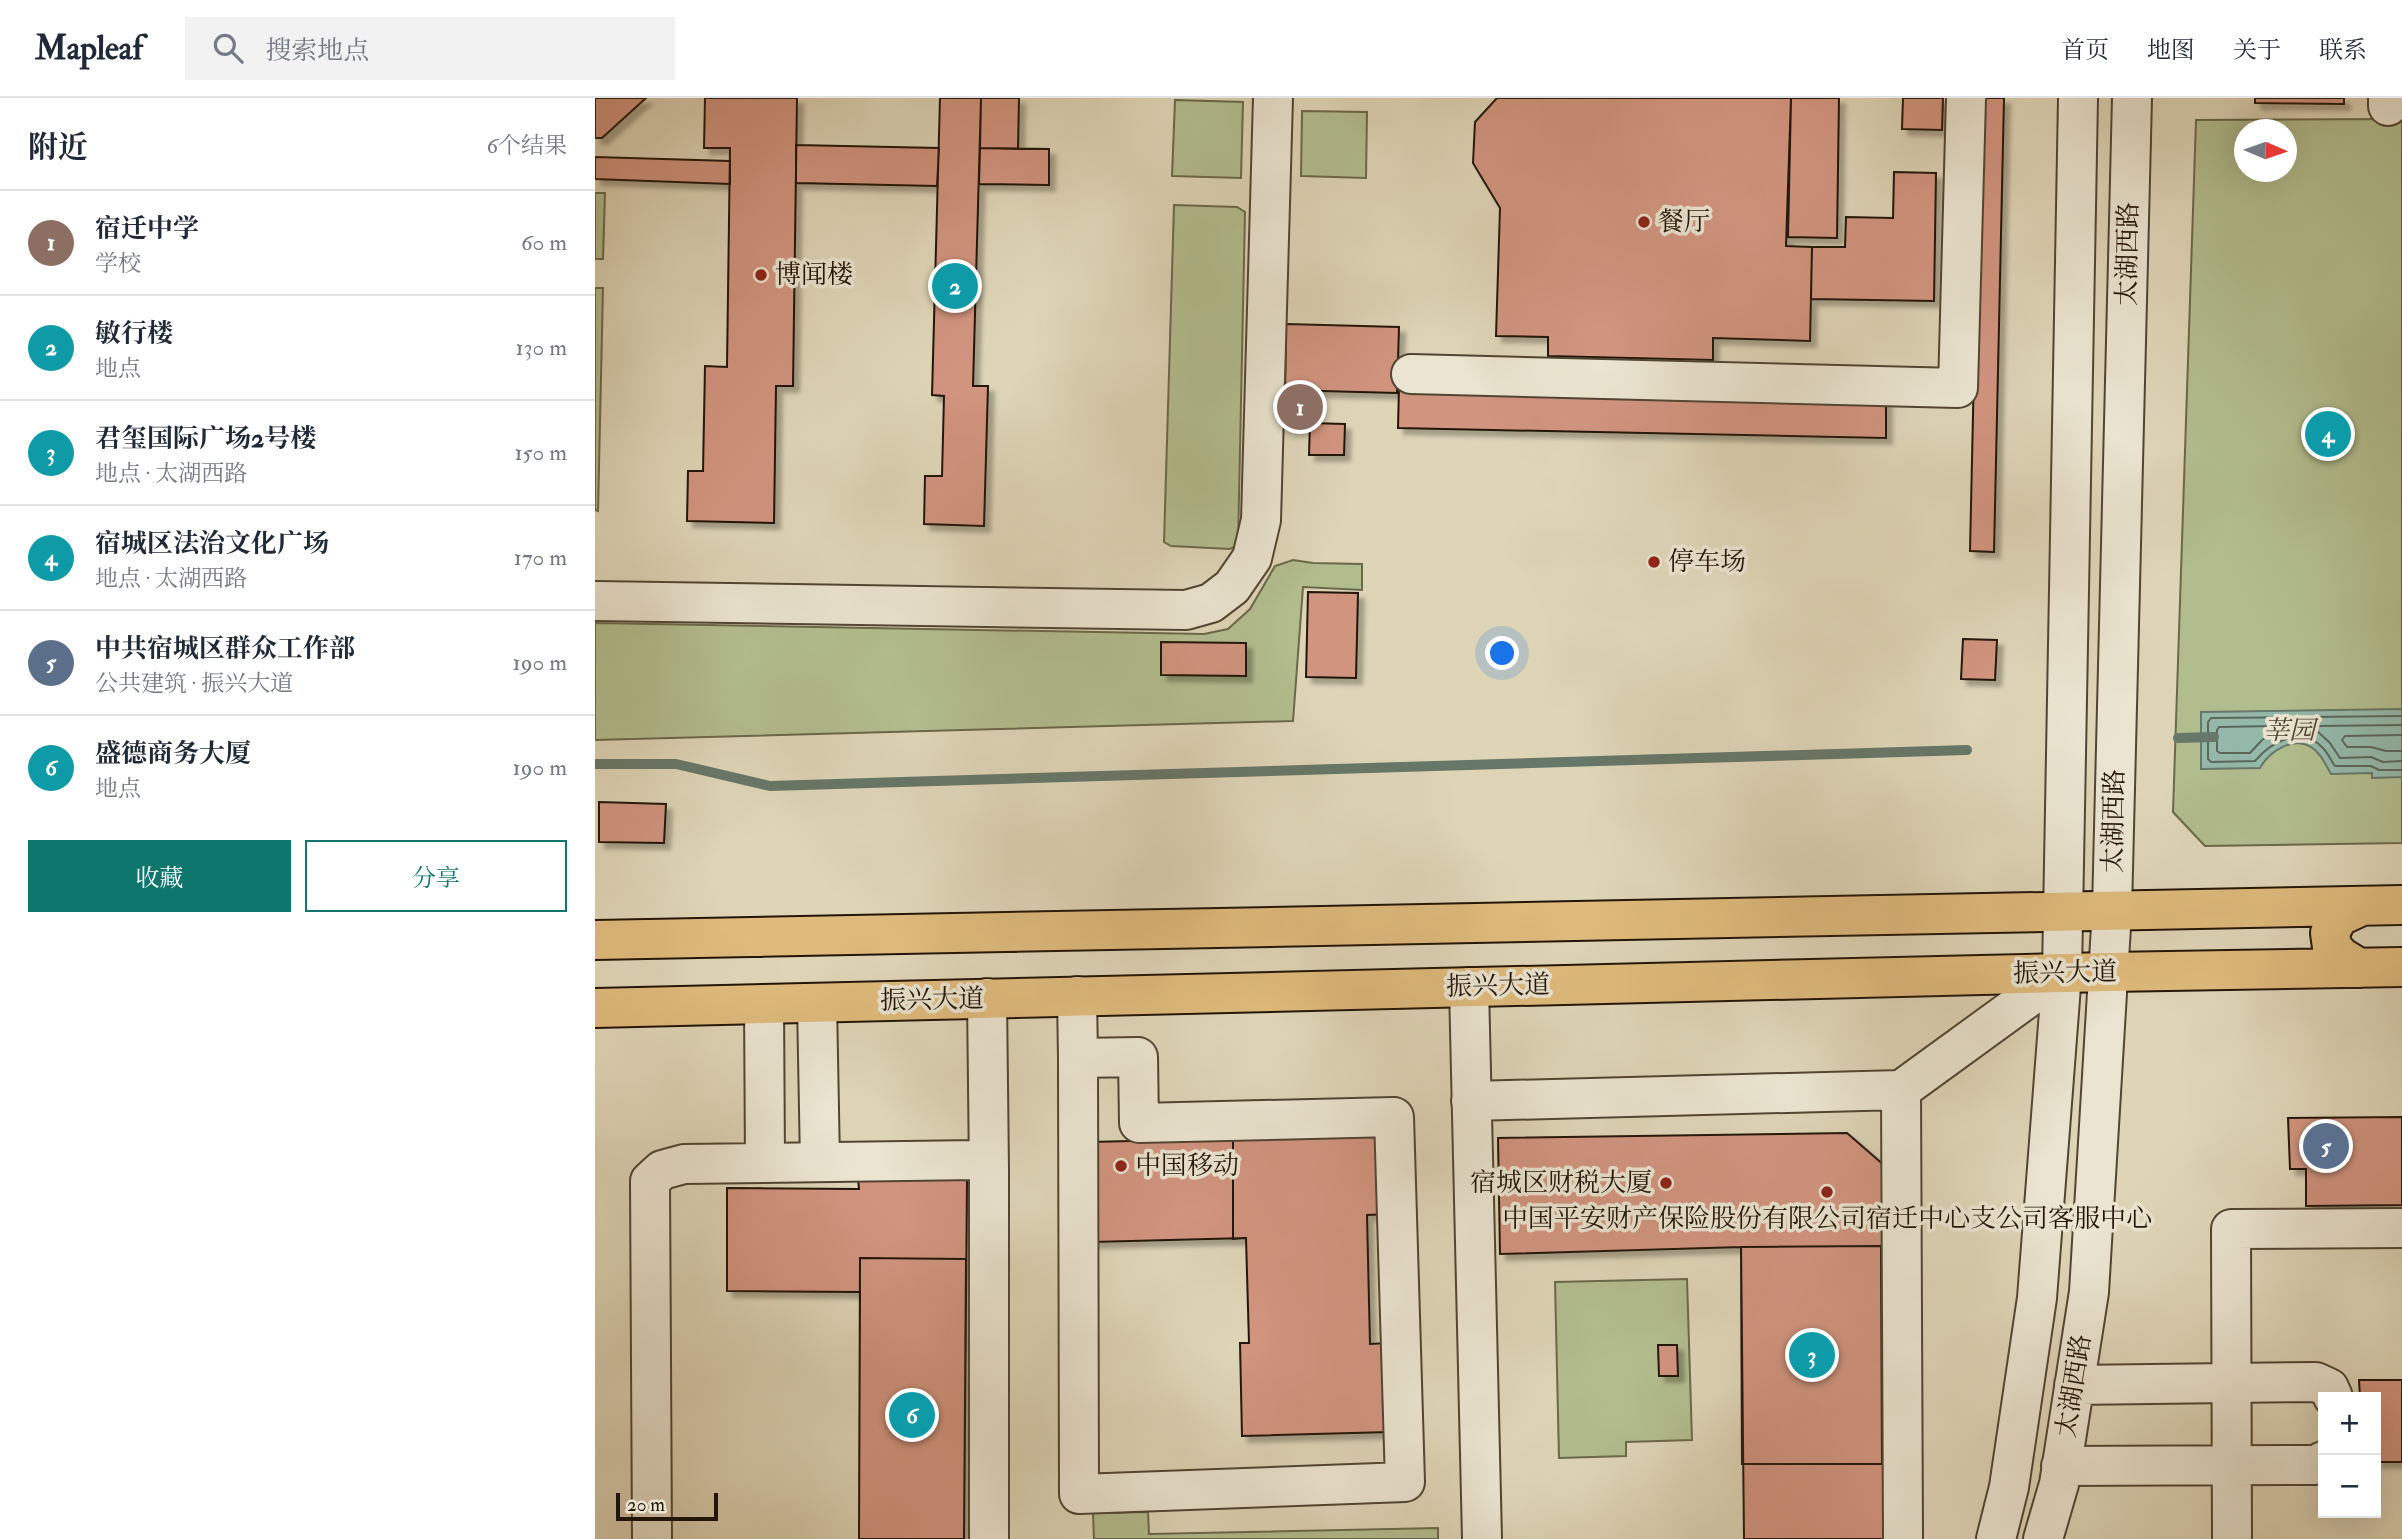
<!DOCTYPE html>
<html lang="zh">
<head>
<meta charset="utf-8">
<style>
  :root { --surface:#fff; --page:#f2f2f3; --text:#1f2937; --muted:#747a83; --line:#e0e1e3; --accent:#0f766e }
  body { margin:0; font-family:"IM FELL Double Pica","Noto Serif SC",serif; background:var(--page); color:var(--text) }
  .controls { position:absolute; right:21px; bottom:21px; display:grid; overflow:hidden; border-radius:0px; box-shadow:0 7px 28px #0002 }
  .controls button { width:63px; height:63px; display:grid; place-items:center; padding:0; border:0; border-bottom:2px solid var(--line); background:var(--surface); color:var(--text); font:35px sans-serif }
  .compass { position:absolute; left:1639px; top:21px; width:63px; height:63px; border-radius:50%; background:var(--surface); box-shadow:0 7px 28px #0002; rotate:92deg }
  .scale { position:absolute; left:21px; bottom:18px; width:102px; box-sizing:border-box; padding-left:7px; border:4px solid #231507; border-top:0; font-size:19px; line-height:24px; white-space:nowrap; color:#231507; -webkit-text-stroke:5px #eae4d0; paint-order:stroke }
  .you { position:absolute; left:908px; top:556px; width:24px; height:24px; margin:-18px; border:5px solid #fff; border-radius:50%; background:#1a73e8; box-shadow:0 0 0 10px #1a73e833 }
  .badge { display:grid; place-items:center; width:46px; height:46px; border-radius:50%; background:var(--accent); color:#fff; font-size:23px; font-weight:700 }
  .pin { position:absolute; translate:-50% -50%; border:4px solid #fff; box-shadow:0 2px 7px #0006 }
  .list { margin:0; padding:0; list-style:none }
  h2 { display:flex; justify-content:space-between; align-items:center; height:91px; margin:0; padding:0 28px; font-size:30px }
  h2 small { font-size:23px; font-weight:400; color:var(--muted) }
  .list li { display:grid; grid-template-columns:46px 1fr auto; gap:21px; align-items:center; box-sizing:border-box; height:105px; padding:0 28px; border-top:2px solid var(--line) }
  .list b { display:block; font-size:26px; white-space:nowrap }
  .list p { margin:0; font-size:23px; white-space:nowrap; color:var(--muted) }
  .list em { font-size:23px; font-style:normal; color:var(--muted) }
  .actions { display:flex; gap:14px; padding:21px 28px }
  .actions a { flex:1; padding:16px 0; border:2px solid var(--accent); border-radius:0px; text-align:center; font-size:24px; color:var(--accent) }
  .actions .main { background:var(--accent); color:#fff }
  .icon { flex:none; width:38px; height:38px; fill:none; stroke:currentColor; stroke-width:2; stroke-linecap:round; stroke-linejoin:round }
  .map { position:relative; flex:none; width:1807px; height:1441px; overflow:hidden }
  header { display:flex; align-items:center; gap:42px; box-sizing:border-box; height:98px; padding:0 35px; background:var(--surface); border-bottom:2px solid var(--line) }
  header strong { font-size:33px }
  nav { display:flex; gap:38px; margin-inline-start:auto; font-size:24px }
  .search { width:490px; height:63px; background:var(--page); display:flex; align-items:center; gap:18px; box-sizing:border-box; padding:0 24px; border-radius:0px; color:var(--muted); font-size:26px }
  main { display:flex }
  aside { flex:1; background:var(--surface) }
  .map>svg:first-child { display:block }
  .green { fill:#b2bd8e; stroke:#6a694a; stroke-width:2; fill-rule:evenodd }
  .water { fill:#94b9ab; stroke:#677769; stroke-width:2 }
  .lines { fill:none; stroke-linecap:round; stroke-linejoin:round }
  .shore { stroke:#5c6759; stroke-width:2 }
  .stream { stroke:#677769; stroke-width:10 }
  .building { fill:#d1947f; stroke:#231507; stroke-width:2; filter:url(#shadow) }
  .minor-casing { stroke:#524533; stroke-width:42 }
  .major-casing { stroke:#231507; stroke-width:42 }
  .minor { stroke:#eae4d0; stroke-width:38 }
  .major { stroke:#dfba7c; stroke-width:38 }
  .poi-dot { fill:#8f2418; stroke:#eae4d0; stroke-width:2.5 }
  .labels { text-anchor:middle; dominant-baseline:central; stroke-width:7; stroke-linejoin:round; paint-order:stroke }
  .poi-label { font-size:26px; fill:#231507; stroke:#eae4d0; text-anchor:start }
  .street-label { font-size:26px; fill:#231507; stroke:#eae4d0 }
  .park-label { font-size:26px; font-style:italic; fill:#4e4730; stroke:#eae4d0 }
</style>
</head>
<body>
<header>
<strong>Mapleaf</strong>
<div class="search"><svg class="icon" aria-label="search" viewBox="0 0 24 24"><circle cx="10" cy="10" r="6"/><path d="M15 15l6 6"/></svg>搜索地点</div>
<nav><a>首页</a><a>地图</a><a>关于</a><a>联系</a></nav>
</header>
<main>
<aside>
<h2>附近<small>6个结果</small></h2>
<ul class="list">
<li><span class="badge" style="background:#8d6e63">1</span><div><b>宿迁中学</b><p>学校</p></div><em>60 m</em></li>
<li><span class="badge" style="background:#0f9aa8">2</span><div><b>敏行楼</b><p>地点</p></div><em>130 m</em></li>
<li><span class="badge" style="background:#0f9aa8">3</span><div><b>君玺国际广场2号楼</b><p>地点 · 太湖西路</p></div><em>150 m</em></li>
<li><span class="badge" style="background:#0f9aa8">4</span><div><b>宿城区法治文化广场</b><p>地点 · 太湖西路</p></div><em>170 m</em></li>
<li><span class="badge" style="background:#5c6f8a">5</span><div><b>中共宿城区群众工作部</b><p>公共建筑 · 振兴大道</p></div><em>190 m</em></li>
<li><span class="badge" style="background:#0f9aa8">6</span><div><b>盛德商务大厦</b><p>地点</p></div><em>190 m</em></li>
</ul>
<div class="actions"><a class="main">收藏</a><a>分享</a></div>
</aside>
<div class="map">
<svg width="1807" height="1441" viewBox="0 0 1807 1441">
  <defs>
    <filter id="shadow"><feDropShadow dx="6" dy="6" stdDeviation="2" flood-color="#0004"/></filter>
  </defs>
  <rect width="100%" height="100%" fill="#ded5b7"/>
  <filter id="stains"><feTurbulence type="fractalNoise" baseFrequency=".00286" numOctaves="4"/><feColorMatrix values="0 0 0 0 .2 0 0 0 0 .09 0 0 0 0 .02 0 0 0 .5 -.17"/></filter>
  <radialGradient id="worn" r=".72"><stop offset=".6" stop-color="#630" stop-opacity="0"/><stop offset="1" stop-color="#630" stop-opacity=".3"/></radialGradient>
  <path class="green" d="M580,2L648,4L646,80L577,78Z
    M707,13L772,14L771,80L706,78Z
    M1807,21V745L1610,748L1578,714L1601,22ZM1650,32H1692V74H1650Z
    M0,95H10L8,161H0Z
    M579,107L642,109L650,114L643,447L635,451L576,448L569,444Z
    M0,190H8L3,413L0,412Z
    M698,462L718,465L767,466V492L708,489L698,623L0,642V525L609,536L633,531L655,511L680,468Z
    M1092,1181L1097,1342L1031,1344V1358L964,1360L960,1184Z
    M553,1414L554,1436L843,1430V1441H499L498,1415Z"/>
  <path class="water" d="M1807,611V679L1777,680V675L1736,676C1730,666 1726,655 1716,649C1697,638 1674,654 1665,670L1606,671V614Z"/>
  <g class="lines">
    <path class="shore" d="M1807,618L1616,620L1613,624V661L1616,664L1660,663C1676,644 1706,627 1728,650C1733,655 1736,663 1740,668H1776L1784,672H1807
      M1807,627L1724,628L1720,631L1735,645L1745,660L1776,659L1788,664L1807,663
      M1678,628L1681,631V634L1667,642L1655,655H1625L1622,653V632L1624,629Z
      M1807,637L1750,638L1747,642L1752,649H1776L1791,653H1807"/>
    <path class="stream" d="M1583,640L1619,639
      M0,666H81L175,688L1372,652"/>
  </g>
  <path class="building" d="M0,0H51L7,40H0Z
    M110,0H202L198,288H181L179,425L92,423L93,373H108L110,268L132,269L135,50H109Z
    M345,0H386L378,288H393L389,428L329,426L330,378H347L349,298L337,297Z
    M386,0H424L423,51L385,50Z
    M902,0H1196L1191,148L1217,149L1215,243L1118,240V262L953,258V239L901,238L905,110L878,65L880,24Z
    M1196,0H1244L1242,140L1193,139Z
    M1308,0H1348L1347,32L1307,31Z
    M1385,0H1409L1399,454L1375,453Z
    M1660,0H1749V6L1660,5Z
    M201,47L344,50L342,88L201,85Z
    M385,50L454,51V87L384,86Z
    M0,59L135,63V86L0,81Z
    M1299,74L1341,75L1339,203L1216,201L1217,149H1250L1251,119L1298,120Z
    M691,226L804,229L802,295L690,292Z
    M804,288L1291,297V340L803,330Z
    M715,325L750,326L749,357H714Z
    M713,494L763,495L761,580L711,579Z
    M1368,541L1402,542L1400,582L1366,581Z
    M566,544L651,545V578L566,577Z
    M4,704L71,706L69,745L4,744Z
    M1807,1019V1107L1711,1108V1071H1695L1693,1020Z
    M1252,1035L1298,1075L1301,1441H1149L1146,1149L905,1156L903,1040Z
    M791,1037L793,1116L772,1117L775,1246L793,1245L795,1334L647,1338L645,1245H654L651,1140L497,1144L494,1044Z
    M791,1037L793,1116L772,1117L775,1246L793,1245L795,1334L647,1338L645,1245H654L651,1140L638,1141V1041Z
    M263,1081L372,1082L369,1441H264L265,1194L132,1193V1090L264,1091Z
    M1286,1148L1287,1366H1147L1146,1149Z
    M265,1160L371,1161L369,1441H264Z
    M1063,1247H1082L1083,1278H1064Z
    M1764,1282H1807V1364H1781V1299H1765Z"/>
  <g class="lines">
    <defs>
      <path id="minor" d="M1793,0V8
        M816,276L1363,290L1371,0
        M0,503L591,512L616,505L637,489L657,460L666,422L678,0
        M874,889L887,1441
        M482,898L483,960L484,1396L810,1384L799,1019L544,1025L543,959L483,960
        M392,900L394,1072
        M222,905L225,1064
        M169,906L170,1065
        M876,1003L1306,992
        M1479,1287L1721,1284L1734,1290L1738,1299
        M1466,1368L1721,1367L1728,1363
        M57,1441L55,1083L67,1072L89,1066L381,1062L394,1072V1441
        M1308,1441L1306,992L1467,875
        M1401,1441L1414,1389L1442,1200L1467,875L1483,0
        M1448,1441L1464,1386L1494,1194L1517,812L1537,0
        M1637,1441L1636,1131L1807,1130"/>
      <path id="major" d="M0,842L1807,807
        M1764,870L1746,859L1737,849L1735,835L1743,819L1767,808
        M0,910L1514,874L1807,869"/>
    </defs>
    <use href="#minor" class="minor-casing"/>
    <use href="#major" class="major-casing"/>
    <use href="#minor" class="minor"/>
    <use href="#major" class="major"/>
  </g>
  <g class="poi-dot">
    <circle cx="1049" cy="124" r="7"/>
    <circle cx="166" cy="177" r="7"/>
    <circle cx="1059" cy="464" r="7"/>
    <circle cx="526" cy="1068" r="7"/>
    <circle cx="1071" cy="1085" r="7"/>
    <circle cx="1232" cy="1094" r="7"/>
  </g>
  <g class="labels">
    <g class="poi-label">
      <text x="1063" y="124">餐厅</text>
      <text x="180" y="177">博闻楼</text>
      <text x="1073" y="464">停车场</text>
      <text x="540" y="1068">中国移动</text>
      <text x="1057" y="1085" text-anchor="end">宿城区财税大厦</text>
      <text x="1232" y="1121" text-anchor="middle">中国平安财产保险股份有限公司宿迁中心支公司客服中心</text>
    </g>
    <g class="street-label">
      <text transform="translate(1533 156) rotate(-89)">太湖西路</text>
      <text transform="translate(1519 723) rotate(-89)">太湖西路</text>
      <text transform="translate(1470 875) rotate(-1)">振兴大道</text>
      <text transform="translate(903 888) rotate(-1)">振兴大道</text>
      <text transform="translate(337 902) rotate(-1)">振兴大道</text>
      <text transform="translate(1479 1288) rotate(-81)">太湖西路</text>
    </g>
    <g class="park-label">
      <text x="1694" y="633">莘园</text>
    </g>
  </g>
  <rect width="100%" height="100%" filter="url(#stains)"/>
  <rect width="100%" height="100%" fill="url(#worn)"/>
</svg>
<div class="controls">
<button>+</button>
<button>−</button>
</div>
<svg class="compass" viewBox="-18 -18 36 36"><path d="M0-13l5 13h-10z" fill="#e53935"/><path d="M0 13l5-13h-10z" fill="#747a83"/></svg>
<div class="scale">20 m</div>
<div class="you"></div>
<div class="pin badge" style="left:705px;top:309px;background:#8d6e63">1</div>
<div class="pin badge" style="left:360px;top:188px;background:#0f9aa8">2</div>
<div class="pin badge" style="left:1217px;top:1257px;background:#0f9aa8">3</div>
<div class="pin badge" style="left:1733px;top:336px;background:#0f9aa8">4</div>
<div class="pin badge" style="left:1731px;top:1048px;background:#5c6f8a">5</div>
<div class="pin badge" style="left:317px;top:1317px;background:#0f9aa8">6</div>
</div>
</main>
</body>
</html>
